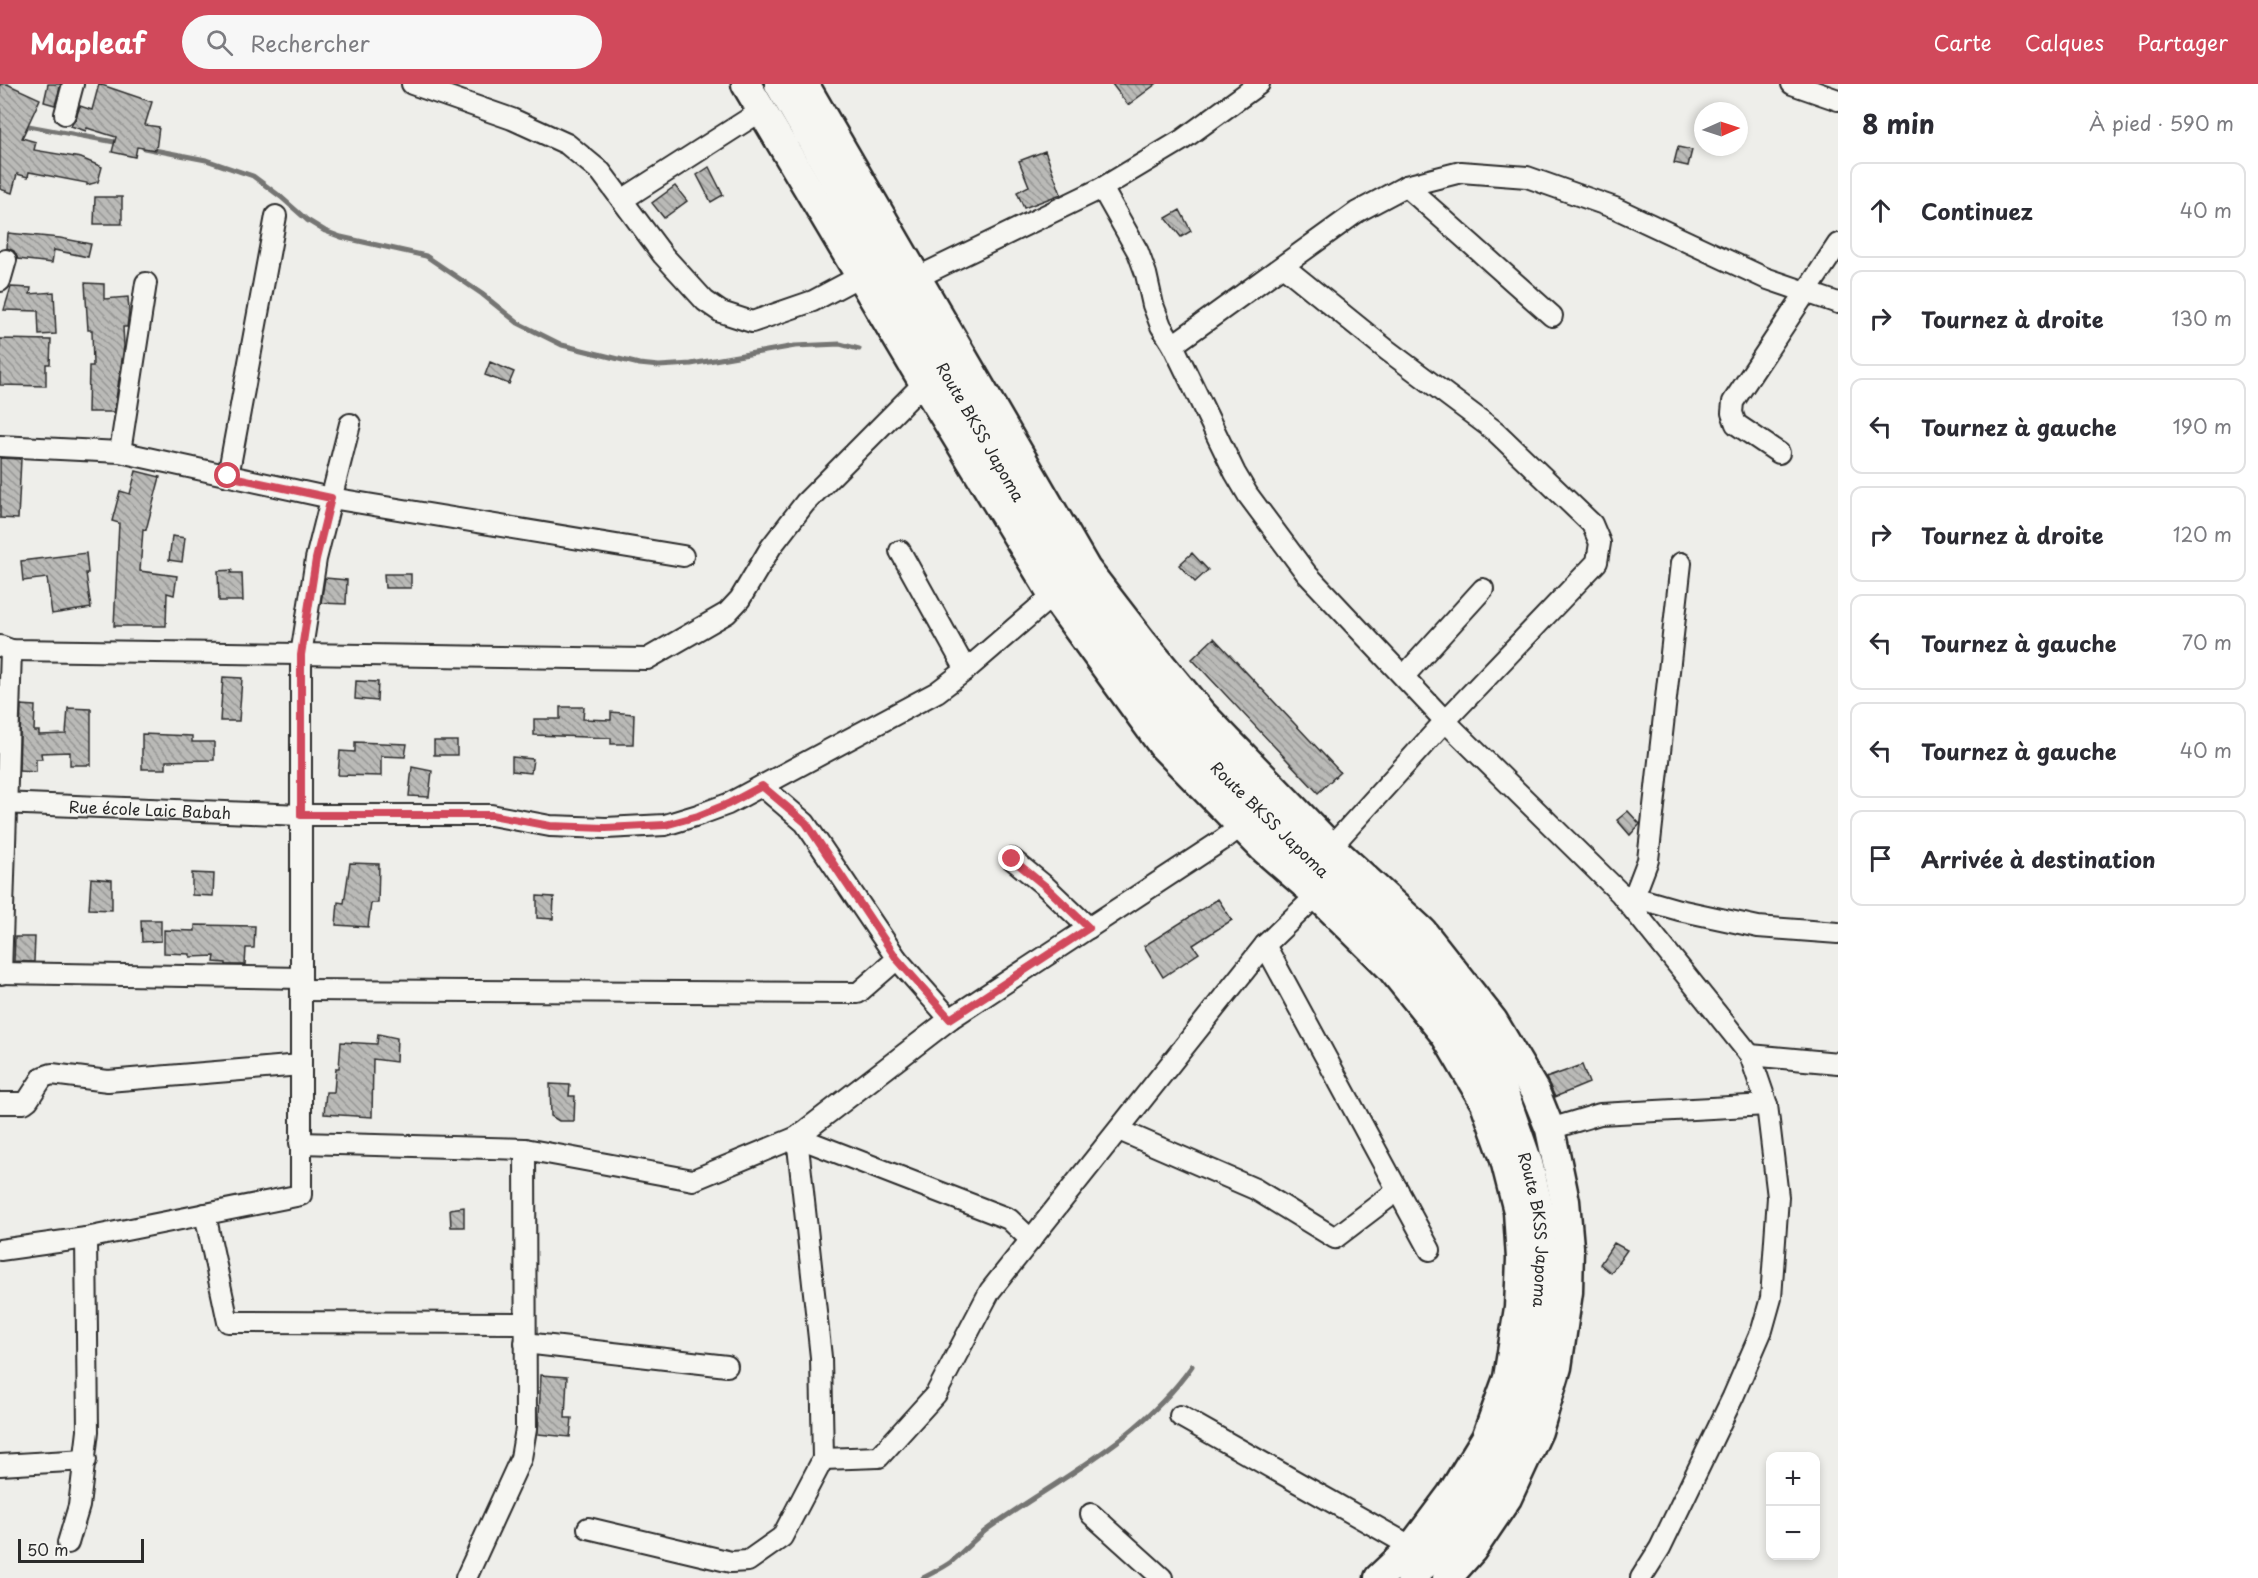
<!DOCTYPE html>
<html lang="fr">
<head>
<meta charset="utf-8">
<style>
  :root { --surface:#fff; --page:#f7f7f7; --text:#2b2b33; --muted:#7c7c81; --line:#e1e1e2; --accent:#d1495b }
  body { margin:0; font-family:"Playpen Sans",sans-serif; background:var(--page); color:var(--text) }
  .controls { position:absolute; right:18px; bottom:18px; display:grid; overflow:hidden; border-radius:12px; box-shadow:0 3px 9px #0003 }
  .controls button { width:54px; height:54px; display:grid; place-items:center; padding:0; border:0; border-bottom:2px solid var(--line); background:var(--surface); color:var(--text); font:30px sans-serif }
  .compass { position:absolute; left:1694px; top:18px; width:54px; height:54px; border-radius:50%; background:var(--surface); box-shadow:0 3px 9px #0003; rotate:87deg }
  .scale { position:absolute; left:18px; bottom:15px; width:126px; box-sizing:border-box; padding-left:6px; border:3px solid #2b2b2b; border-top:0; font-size:16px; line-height:21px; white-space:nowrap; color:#2b2b2b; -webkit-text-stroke:4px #f6f6f2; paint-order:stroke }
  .stop { position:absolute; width:18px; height:18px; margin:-14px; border:4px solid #d1495b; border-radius:50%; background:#fff }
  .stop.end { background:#d1495b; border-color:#fff; box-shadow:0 2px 6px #0008 }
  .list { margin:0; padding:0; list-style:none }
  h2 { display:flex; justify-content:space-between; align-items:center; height:78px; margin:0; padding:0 24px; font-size:26px }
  h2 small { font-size:20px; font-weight:400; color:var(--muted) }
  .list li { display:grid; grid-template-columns:39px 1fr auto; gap:18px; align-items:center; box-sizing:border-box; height:96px; margin:0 12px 12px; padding:0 12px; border:2px solid var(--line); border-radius:12px }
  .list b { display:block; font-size:22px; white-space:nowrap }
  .list em { font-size:20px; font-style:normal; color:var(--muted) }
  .icon { flex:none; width:33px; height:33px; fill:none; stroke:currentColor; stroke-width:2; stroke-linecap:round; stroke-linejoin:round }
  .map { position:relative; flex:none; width:1838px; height:1494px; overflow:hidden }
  header { display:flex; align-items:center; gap:36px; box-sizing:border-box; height:84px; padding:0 30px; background:var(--accent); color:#fff }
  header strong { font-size:28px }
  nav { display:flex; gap:33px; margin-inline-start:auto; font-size:21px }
  .search { width:420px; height:54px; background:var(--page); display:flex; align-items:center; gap:15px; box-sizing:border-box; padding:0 21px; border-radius:33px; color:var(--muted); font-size:22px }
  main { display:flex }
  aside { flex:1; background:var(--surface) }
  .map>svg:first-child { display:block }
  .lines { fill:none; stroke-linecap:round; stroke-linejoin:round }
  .stream { stroke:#757573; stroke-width:5 }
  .building { fill:url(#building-back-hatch); stroke:#2b2b2b; stroke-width:1.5 }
  .street-casing { stroke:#2b2b2b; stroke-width:24 }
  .secondary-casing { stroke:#2b2b2b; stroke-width:33 }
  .street { stroke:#f6f6f2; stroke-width:20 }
  .secondary { stroke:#f6f6f2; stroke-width:28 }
  .route { stroke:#d1495b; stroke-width:8 }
  .labels { text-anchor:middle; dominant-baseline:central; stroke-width:4.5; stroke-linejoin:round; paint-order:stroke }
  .street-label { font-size:16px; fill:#2b2b2b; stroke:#f6f6f2 }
</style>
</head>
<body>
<header>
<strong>Mapleaf</strong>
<div class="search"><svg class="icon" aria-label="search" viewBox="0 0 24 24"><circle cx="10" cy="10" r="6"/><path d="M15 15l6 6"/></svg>Rechercher</div>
<nav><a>Carte</a><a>Calques</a><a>Partager</a></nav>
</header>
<main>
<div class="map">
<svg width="1838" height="1494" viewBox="0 0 1838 1494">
  <defs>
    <pattern id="building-back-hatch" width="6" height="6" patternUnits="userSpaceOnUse" patternTransform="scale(1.5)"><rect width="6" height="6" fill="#babab7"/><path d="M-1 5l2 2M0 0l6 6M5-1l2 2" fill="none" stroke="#979795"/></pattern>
  </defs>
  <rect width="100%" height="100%" fill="#eeeeea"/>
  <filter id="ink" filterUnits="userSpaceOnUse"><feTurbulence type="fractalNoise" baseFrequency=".0167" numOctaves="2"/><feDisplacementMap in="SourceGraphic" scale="12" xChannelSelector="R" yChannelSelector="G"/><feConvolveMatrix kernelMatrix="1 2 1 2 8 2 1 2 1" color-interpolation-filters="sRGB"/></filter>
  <g filter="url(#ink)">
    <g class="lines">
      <path class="stream" d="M23,41L120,59
        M144,64L206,76L253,92L281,113L307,136L325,147L341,153L426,172L482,210L518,239L562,261L639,280L659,282L691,280L795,262L840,260L859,265
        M923,1494C932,1489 943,1484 951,1478C964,1467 975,1454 989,1444C1060,1394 1141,1355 1192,1282"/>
    </g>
    <path class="building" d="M0,0H7L40,15L22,54L36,58L34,66L81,74L102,83L98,98L87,101V99L29,88L28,93L17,90L12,109L0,105Z
      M48,0H61L55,21L44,18Z
      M99,0L152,18L145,41L159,43L156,66L137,63L135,73L112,68L116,53L87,44L86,47L71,42L76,34L80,22L92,26Z
      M1112,0H1156L1128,21Z
      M1678,63L1692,66L1688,82L1674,79Z
      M1045,67L1061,110L1024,124L1017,108L1029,102L1019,77Z
      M709,83L723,111L711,118L697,91Z
      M675,102L687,117L664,134L652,119Z
      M95,113H122V140H94Z
      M1180,126L1191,147L1181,153L1166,134Z
      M8,149L60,154L91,160L88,173L54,166L52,179L18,175L14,167L7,164Z
      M85,199L104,200V215L128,213L129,227L127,243H123L124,262L114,328H88L89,282H93L92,246H88Z
      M11,203L31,204L30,210L54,208L56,250L39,251L38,227L4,226Z
      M0,255L51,256L50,280H46V302L0,301Z
      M490,278L514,288L509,300L485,291Z
      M0,374L21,375L18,435L0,434Z
      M136,387L160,393L146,446L143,445L140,487L177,492L174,511L167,509L166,542H114L119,439L112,437L120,407L130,410Z
      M172,452L185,454L182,478L169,476Z
      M86,469L88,489H86L91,524L52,530L47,494L23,497L21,477Z
      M1192,469L1208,486L1195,498L1179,481Z
      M232,486L231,489H242L243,517H219L218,487Z
      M384,490H411V504H385Z
      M325,494L347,496L346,520L321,519Z
      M1214,554L1340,688L1318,709L1192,575Z
      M223,593L242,594L239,637H220Z
      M356,597L378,598L377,617L355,615Z
      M21,621L35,622L34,647H39V651L66,650L68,624L91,625V681H70V668L41,669L42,675H36V688L19,687Z
      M560,623H584L583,635L611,636V628L634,630L633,660H611V654L534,651V635H560Z
      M142,650L192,652V658H214V676L166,677V685H142Z
      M434,657H457V671H434Z
      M355,658L407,660L405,673L381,672V692L338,691L340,667L355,668Z
      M512,673L533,675L531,689L512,687Z
      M412,683L432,687L429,713L409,712Z
      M1628,727L1640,740L1630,751L1617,736Z
      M350,779L379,780L378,819H371L368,843L336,841L338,818L344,819Z
      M192,789L214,790L213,812L192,811Z
      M91,794L112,796V826L89,825Z
      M537,812L554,813L553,835L537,834Z
      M1218,815L1232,836L1193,861L1199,869L1163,893L1144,862Z
      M141,836H161V857L142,858Z
      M195,841L255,842L254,864H246L245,881H226V879L214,878L215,872L190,873V870L164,869V846L195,847Z
      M15,853H35L34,878L14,877Z
      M378,950L397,954L396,978L373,975L372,1033L324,1030L326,1008H334L336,984H339L341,958L377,960Z
      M1582,981L1589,999L1555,1013L1546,994Z
      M550,1000L570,1001L569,1012H575L574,1037H559L551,1032Z
      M464,1123V1143H451L450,1125Z
      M1614,1159L1627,1166L1611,1189L1600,1180Z
      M541,1291L567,1293L565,1334H572L570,1353L538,1350Z"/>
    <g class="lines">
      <defs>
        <g id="street">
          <path d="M412,0L512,35L567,60L601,88L663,171L705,217L721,228L752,238L813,217L860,192"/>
          <path d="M1792,0L1838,16"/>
          <path d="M65,30L73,0"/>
          <path d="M1406,102L1552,232"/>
          <path d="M1102,104L1138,168L1146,190L1153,221L1161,242L1173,261L1235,389L1248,411L1306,489L1445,637L1620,809L1750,971L1767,1021L1778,1113L1771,1214L1762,1246L1733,1313L1660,1464L1641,1494"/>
          <path d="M622,116L761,27"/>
          <path d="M1283,182L1387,266L1495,347L1592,440L1600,459L1597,478L1445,637L1331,763"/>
          <path d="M916,194L1102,104L1182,56L1259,0"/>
          <path d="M0,197L6,176"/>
          <path d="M1173,261L1357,128L1406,102L1461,88L1527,93L1615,124L1765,194L1838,219"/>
          <path d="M0,362L120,368L331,414L683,472"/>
          <path d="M120,368L146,199"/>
          <path d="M1779,369L1736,340L1732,329L1733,318L1838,160"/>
          <path d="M228,392L276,132"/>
          <path d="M900,467L966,586"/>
          <path d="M0,562L11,566L647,575L727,529L740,515L771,463L805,419L924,299"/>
          <path d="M1404,592L1483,505"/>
          <path d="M762,702L805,739L897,875L950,935"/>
          <path id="s1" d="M0,719L301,731H491L550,742L606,744L665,741L698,731L728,720L937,608L966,586L1053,511"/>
          <path d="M1012,775L1045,802L1089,844"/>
          <path d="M1623,810L1679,826L1758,843L1838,849"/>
          <path d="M1633,815L1648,776L1681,479"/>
          <path d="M1265,861L1430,1166"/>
          <path d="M0,889L301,894"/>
          <path d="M1,890L11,566"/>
          <path d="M301,906L858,909L897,875"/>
          <path d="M1750,971L1838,979"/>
          <path d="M0,1019H24L28,1016L43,993L52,990L108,997L301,981"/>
          <path d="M1550,1045L1600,1030L1767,1021"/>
          <path d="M1119,1046L1255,1105L1335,1154L1398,1106"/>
          <path d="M300,1059L525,1065L693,1096L797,1053L950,935L1224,755L1241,742"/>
          <path d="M205,1130L228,1238L525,1239"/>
          <path d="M0,1166L86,1154L301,1111V571L316,475L350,340"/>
          <path d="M525,1259L727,1282"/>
          <path d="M1180,1332L1412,1463"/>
          <path d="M823,1375L879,1373L936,1310L990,1207L1265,861L1317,811"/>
          <path d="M0,1381L86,1376"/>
          <path d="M1091,1430L1162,1494"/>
          <path d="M588,1444L731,1478L748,1477L782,1453L823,1375L821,1273L797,1053L1009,1135L1031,1156"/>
          <path d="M68,1459L79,1422L88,1347L86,1154"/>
          <path d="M466,1494L521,1374L526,1345L525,1065"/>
        </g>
        <g id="secondary">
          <path d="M746,0L924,299L1053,511L1163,662L1263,764L1317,811L1391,884L1445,951L1485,1019L1504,1072L1518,1127L1521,1175L1519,1224L1508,1294L1486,1354L1451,1411L1412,1463L1379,1494"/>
          <path id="s2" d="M779,0L1066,493L1110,557L1158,617L1221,687L1416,877L1468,942L1502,1004L1528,1079L1540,1130L1543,1174L1539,1238L1525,1303L1498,1378L1446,1458L1411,1494"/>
          <path d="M804,0L1086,485L1143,559L1201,629L1331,763L1422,847L1493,937L1535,1008L1550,1045L1565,1117L1569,1163L1568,1208L1557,1283L1538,1347L1507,1414L1472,1466L1447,1494"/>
        </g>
      </defs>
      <use href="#street" class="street-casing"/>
      <use href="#secondary" class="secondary-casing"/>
      <use href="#street" class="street"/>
      <use href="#secondary" class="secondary"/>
    </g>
  </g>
  <g class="lines" filter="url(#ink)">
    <path class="route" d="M228,392L331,414L316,475L301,571V731H492L550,742L606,744L665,741L698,732L728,720L762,702L806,739L897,875L950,935L1089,844L1045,802L1012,775"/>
  </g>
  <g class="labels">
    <g class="street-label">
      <text stroke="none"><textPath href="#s2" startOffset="402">Route BKSS Japoma</textPath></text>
      <text stroke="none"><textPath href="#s1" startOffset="150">Rue école Laic Babah</textPath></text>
      <text stroke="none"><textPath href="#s2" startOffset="888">Route BKSS Japoma</textPath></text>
      <text stroke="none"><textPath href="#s2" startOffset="1392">Route BKSS Japoma</textPath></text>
    </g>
  </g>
</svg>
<div class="controls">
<button>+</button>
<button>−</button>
</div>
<svg class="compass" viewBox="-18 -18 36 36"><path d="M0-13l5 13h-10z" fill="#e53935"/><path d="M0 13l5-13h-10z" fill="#7c7c81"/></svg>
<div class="scale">50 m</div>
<div class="stop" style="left:228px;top:392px"></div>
<div class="stop end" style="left:1012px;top:775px"></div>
</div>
<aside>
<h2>8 min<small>À pied · 590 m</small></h2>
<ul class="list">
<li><svg class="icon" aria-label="ahead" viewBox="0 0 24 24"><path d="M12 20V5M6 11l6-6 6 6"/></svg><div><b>Continuez</b></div><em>40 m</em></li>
<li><svg class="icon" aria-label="right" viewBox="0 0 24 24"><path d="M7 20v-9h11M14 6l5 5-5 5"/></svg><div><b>Tournez à droite</b></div><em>130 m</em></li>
<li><svg class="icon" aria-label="left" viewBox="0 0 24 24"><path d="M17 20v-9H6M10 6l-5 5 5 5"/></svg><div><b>Tournez à gauche</b></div><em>190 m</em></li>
<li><svg class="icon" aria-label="right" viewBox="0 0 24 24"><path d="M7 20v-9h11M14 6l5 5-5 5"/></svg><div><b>Tournez à droite</b></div><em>120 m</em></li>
<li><svg class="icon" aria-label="left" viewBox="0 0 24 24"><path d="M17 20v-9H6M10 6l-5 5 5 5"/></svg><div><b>Tournez à gauche</b></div><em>70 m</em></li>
<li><svg class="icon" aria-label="left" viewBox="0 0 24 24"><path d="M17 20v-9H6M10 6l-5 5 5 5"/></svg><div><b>Tournez à gauche</b></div><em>40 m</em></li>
<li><svg class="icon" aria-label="arrive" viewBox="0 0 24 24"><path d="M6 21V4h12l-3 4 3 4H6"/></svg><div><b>Arrivée à destination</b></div></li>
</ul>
</aside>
</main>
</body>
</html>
